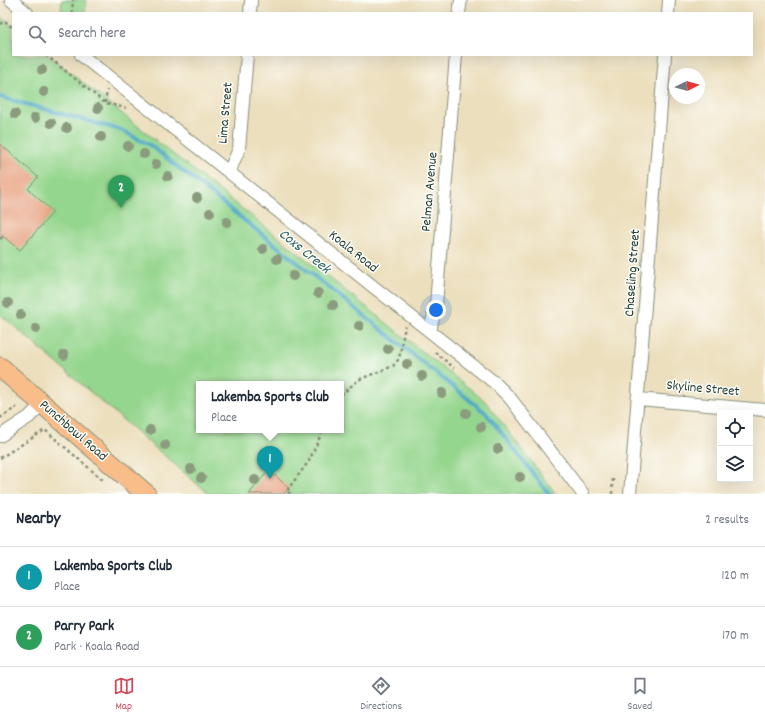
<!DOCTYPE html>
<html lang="en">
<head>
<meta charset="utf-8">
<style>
  :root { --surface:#fff; --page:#f2f2f3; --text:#1f2937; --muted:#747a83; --line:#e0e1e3; --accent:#d1495b }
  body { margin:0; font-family:Dekko,sans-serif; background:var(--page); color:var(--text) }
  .controls { position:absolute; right:12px; bottom:12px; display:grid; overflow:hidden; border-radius:0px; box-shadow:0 4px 16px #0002 }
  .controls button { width:36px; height:36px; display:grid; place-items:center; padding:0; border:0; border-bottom:1px solid var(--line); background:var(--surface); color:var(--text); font:20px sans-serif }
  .compass { position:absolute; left:669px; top:68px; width:36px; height:36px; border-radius:50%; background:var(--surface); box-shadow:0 4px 16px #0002; rotate:84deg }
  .you { position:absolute; left:436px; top:310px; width:14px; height:14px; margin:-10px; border:3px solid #fff; border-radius:50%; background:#1a73e8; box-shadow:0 0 0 6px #1a73e833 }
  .badge { display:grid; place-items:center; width:26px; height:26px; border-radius:50%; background:var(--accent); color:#fff; font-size:13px; font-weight:700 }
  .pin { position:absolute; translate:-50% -33px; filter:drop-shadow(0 1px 2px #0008) }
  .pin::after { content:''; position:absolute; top:21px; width:14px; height:12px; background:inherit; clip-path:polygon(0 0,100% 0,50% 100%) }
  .popup { position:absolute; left:196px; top:381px; width:148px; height:52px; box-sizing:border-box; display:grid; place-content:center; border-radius:0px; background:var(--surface); filter:drop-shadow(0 1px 3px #0005); font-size:13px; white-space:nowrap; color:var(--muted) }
  .popup b { font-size:15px; color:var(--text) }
  .popup::after { content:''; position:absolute; left:50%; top:100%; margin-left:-8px; border:8px solid transparent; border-top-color:var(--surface) }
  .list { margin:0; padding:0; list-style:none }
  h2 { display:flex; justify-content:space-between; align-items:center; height:52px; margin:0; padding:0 16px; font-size:17px }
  h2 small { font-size:13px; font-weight:400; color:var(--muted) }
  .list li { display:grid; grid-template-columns:26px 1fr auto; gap:12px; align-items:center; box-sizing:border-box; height:60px; padding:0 16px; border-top:1px solid var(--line) }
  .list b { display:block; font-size:15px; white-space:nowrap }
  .list p { margin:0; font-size:13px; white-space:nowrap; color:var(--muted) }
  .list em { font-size:13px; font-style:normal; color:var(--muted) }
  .icon { flex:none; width:22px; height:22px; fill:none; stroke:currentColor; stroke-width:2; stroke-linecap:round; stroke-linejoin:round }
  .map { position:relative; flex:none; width:765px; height:494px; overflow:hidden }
  .search { position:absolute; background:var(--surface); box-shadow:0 4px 16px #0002; left:12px; right:12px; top:12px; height:44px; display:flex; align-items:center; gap:10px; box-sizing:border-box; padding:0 14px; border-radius:0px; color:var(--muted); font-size:15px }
  .sheet { height:172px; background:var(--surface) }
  nav { display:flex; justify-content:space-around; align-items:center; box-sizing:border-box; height:56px; border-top:1px solid var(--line); background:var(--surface); font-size:11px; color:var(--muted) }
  nav a { display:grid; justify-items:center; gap:2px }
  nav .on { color:var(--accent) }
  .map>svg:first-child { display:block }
  .green { fill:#94d68d; stroke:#5a8a60; fill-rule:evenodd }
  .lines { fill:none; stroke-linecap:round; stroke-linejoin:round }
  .stream { stroke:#46a6c6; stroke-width:4 }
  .building { fill:#e8a282 }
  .minor-casing { stroke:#868e78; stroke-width:14 }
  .primary-casing { stroke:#868e78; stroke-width:21 }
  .path { stroke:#868e78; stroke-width:2.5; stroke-dasharray:3 3; stroke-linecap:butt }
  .minor { stroke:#fff; stroke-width:12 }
  .primary { stroke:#f9bd89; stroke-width:19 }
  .tree { fill:#8b9b7e }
  .labels { text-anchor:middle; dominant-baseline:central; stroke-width:3; stroke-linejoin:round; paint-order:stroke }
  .street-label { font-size:14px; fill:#1f3d34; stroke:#fdfcf7 }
  .water-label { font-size:15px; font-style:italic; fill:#2d6267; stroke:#fdfcf7 }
</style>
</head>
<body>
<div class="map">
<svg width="765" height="494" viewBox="0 0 765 494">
  <rect width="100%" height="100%" fill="#fdfcf7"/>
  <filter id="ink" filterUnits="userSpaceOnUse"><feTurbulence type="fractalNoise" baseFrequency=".025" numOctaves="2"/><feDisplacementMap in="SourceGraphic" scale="8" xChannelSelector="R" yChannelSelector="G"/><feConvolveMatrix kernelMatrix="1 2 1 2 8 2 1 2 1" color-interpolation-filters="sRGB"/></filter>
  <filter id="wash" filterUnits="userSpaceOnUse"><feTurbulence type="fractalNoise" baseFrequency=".012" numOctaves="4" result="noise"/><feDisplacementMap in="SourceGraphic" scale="16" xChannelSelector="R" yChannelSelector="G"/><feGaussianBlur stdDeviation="0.9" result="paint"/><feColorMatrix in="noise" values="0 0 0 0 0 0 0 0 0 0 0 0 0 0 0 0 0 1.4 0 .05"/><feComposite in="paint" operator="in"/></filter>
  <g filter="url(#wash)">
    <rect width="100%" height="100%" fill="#ecdfbd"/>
    <path class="green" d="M62,0H86L85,13H61Z
      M0,17L13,27V55H48L485,401L556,494H209L0,314ZM199,384H341V430H199Z"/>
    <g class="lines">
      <path class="stream" d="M0,97L121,130L150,145L486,413L549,494"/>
    </g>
    <g id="blocks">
      <path class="building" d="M0,144L38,177L28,189L53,212L20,250L0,234Z
        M269,470L289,488L284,494H249Z"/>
    </g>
  </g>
  <g filter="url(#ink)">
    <use href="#blocks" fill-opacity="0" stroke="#868e78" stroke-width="1"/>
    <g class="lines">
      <defs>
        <path id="minor" d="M11,0L27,13
          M250,13L251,0
          M459,13L461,0
          M668,13L669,0
          M81,55L495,383L510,398L583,494
          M229,172L239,149L247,55
          M430,331L436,305L456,55
          M638,399L765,410
          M0,436L29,417L42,404
          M630,494L665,55"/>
        <path id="primary" d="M0,367L146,494"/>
      </defs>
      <use href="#minor" class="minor-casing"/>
      <use href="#primary" class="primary-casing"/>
      <path class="path" d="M72,13L73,0
        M0,24L5,21L13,28
        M46,55L105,103L126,108
        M105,103L107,90
        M0,239L3,236
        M435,352L454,368
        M341,395L358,380L393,366L398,360L400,354L405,326
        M0,418L17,407
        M0,458L45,430L104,481
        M288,494L291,491L288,489L309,461L323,430
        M612,494L613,479"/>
      <use href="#minor" class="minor"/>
      <use href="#primary" class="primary"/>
    </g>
    <g class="tree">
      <circle cx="42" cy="70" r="5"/>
      <circle cx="44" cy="92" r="5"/>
      <circle cx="98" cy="108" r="5"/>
      <circle cx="15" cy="114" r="5"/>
      <circle cx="35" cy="118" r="5"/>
      <circle cx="51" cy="123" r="5"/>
      <circle cx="67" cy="128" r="5"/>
      <circle cx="101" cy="137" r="5"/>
      <circle cx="128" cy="146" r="5"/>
      <circle cx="144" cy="154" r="5"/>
      <circle cx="156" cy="164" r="5"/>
      <circle cx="168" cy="176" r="5"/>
      <circle cx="197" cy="198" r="5"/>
      <circle cx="210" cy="213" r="5"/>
      <circle cx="227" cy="222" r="5"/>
      <circle cx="263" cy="249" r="5"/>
      <circle cx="277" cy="259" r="5"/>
      <circle cx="293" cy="276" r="5"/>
      <circle cx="318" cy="293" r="5"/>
      <circle cx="8" cy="303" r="5"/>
      <circle cx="333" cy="305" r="5"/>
      <circle cx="21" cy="315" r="5"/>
      <circle cx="359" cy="326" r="5"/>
      <circle cx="36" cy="329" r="5"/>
      <circle cx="388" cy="349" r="5"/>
      <circle cx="64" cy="355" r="5"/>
      <circle cx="407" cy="364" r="5"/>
      <circle cx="422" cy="376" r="5"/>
      <circle cx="442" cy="393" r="5"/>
      <circle cx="466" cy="413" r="5"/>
      <circle cx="481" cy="427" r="5"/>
      <circle cx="150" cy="430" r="5"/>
      <circle cx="165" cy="445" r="5"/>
      <circle cx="498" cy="449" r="5"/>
      <circle cx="191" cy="469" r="5"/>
      <circle cx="520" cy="477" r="5"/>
      <circle cx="201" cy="478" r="5"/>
      <circle cx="255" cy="480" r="5"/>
    </g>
  </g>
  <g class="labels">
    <g class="street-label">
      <text transform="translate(226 113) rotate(-85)">Lima Street</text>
      <text transform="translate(430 192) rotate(-85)">Pelman Avenue</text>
      <text transform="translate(353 252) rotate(39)">Koala Road</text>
      <text transform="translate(633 273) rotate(-86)">Chaseling Street</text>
      <text transform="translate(703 389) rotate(5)">Skyline Street</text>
      <text transform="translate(73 431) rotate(41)">Punchbowl Road</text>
    </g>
    <g class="water-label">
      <text transform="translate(304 252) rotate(39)">Coxs Creek</text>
    </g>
  </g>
</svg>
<div class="controls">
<button><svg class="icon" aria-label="locate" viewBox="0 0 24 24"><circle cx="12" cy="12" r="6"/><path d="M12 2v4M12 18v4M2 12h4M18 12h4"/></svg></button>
<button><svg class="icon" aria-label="layers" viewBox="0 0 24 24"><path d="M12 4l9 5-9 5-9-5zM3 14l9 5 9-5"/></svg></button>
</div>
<svg class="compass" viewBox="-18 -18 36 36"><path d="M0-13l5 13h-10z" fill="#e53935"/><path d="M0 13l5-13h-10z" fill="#747a83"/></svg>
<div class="you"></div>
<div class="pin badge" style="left:270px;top:479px;background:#0f9aa8">1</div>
<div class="popup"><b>Lakemba Sports Club</b>Place</div>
<div class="pin badge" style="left:121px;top:208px;background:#2e9e5b">2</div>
<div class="search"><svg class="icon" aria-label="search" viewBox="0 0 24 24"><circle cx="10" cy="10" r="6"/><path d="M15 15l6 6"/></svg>Search here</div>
</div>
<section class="sheet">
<h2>Nearby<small>2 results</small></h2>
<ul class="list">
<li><span class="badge" style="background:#0f9aa8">1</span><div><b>Lakemba Sports Club</b><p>Place</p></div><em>120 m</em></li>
<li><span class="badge" style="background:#2e9e5b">2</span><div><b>Parry Park</b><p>Park · Koala Road</p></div><em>170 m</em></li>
</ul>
</section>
<nav>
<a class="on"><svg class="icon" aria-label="map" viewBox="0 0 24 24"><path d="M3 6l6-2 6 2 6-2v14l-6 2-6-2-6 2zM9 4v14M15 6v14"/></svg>Map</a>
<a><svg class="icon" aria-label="directions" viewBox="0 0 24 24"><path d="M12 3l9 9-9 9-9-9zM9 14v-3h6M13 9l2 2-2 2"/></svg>Directions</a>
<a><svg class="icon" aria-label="saved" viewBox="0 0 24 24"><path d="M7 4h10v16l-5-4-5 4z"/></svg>Saved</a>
</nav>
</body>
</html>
